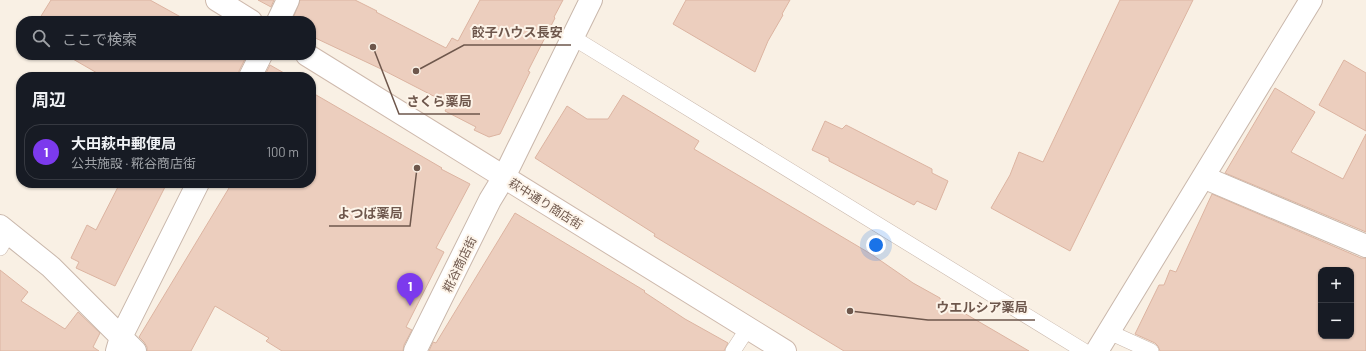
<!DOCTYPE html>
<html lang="ja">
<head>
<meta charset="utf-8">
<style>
  :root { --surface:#171b24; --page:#242831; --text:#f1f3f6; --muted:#9ea1a6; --line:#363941; --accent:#7c3aed }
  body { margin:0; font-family:Barlow,"Noto Sans JP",sans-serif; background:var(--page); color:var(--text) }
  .controls { position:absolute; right:12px; bottom:12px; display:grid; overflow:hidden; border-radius:8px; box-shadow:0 1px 3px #0004 }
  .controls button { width:36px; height:36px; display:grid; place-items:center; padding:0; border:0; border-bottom:1px solid var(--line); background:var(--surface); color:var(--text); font:20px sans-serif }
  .you { position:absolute; left:876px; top:245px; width:14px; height:14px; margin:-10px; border:3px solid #fff; border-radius:50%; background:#1a73e8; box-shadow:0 0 0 6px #1a73e833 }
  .badge { display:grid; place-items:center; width:26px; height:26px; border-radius:50%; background:var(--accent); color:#fff; font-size:13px; font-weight:700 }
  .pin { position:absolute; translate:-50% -33px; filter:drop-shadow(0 1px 2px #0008) }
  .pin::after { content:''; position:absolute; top:21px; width:14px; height:12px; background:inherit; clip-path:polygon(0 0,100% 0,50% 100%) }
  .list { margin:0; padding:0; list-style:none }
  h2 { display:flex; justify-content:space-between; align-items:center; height:52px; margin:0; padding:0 16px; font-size:17px }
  h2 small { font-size:13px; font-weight:400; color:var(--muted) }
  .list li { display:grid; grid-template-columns:26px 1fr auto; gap:12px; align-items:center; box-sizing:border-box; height:56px; margin:0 8px 8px; padding:0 8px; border:1px solid var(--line); border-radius:16px }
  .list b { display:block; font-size:15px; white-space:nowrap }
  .list p { margin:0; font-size:13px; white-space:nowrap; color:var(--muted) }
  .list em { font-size:13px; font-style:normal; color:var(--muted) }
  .icon { flex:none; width:22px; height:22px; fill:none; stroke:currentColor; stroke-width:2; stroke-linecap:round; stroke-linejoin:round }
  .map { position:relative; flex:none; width:1366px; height:351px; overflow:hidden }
  .search { position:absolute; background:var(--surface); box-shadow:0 1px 3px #0004; left:16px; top:16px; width:300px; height:44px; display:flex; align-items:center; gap:10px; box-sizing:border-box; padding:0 14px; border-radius:16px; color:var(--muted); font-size:15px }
  .panel { position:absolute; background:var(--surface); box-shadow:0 1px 3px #0004; left:16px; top:72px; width:300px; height:116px; border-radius:16px }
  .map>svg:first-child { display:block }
  .building { fill:#eccebe; stroke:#dcb4a1; fill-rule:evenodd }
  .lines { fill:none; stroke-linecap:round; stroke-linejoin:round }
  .lane-casing { stroke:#c9b7ab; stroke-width:16 }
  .street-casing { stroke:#c9b7ab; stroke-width:24 }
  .secondary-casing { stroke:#ceb9ac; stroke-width:24 }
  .lane { stroke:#fff; stroke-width:15 }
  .street { stroke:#fff; stroke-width:22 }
  .secondary { stroke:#fff; stroke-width:22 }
  .labels { text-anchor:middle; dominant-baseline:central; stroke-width:4; stroke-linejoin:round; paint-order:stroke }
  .street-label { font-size:12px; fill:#6e574c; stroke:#fdf4e9 }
  .leader { fill:none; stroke:#6e574c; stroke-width:1.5 }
  .callout-dot { fill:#6e574c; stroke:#fdf4e9; stroke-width:1.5 }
  .callout-label { font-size:13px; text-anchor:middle; font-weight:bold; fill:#6e574c; stroke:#fdf4e9; stroke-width:4; stroke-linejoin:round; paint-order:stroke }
</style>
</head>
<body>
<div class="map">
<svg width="1366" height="351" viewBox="0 0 1366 351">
  <rect width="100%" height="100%" fill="#f9f0e4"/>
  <path class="building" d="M51,0H150L188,21H38Z
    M258,0H274L271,7Z
    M300,0H355L377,11L376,12L446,48L452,38L458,41L480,0H563L554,17L555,18L528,71L530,72L500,134L489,137L474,130L476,127L445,111L449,104L379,68L311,36V21H292Z
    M686,0H790L782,14L783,15L768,41L755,72L673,24Z
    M1120,0H1193L1070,251L991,208L1010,175L1019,152L1043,162Z
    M66,55H247L239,71L238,77H104Z
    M1344,60L1366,73V131L1319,105Z
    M270,65L291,77H264Z
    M1275,88L1315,112L1291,152L1343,179L1366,134V232L1225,173Z
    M311,92L442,168L441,169L470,184L436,248L444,252L406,327L412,330L404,345L403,351H282L266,341L269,338L215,306L191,351H147V347L144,342L139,337L232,183H311Z
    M623,95L699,141L694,149L871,254L913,283L940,298V299L1029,351H844L654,236L655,234L535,158L567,106L587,119H608Z
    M825,121L842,129L846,125L932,169V173L948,181L936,210L917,201L914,205L829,161V158L812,150Z
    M120,183H167L115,286L76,268L79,262L71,258L87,225L96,230Z
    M1212,194L1361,258H1366V351H1160L1158,346L1155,343L1135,334L1159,285H1164L1170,270L1176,272ZM1321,270H1351V336H1321Z
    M515,213L645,291L644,292L685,319L728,343L724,351H429L433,342L436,343Z
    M0,270L28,292L21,301L65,329L78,312L100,333L93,347L99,351H0Z"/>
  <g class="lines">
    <defs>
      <path id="lane" d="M572,37L1084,351
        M0,248L9,232
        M1109,332L1151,351
        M733,351L748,328"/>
      <path id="street" d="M278,21L288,0
        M250,77L261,55
        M1203,177L1366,246
        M0,226L51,267L135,351
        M117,351L121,337L198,183
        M415,351L490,200L504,177L591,0
        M1097,351L1311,0"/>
      <path id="secondary" d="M217,0L251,21
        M307,55L785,351"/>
    </defs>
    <use href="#lane" class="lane-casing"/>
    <use href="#street" class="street-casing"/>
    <use href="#secondary" class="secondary-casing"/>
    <use href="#lane" class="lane"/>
    <use href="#street" class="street"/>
    <use href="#secondary" class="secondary"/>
  </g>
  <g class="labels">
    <g class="street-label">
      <text transform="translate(546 203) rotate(32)">萩中通り商店街</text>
      <text transform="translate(459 264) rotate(-64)">糀谷商店街</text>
    </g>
  </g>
  <path class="leader" d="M416 71L464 45H571M373 47L399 114H480M417 168L410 226H329M850 311L928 320H1035"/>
  <g class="callout-dot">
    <circle cx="416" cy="71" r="4"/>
    <circle cx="373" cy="47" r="4"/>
    <circle cx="417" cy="168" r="4"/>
    <circle cx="850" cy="311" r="4"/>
  </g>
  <g class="callout-label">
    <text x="517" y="37">餃子ハウス長安</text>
    <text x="439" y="106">さくら薬局</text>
    <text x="370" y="218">よつば薬局</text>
    <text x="982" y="312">ウエルシア薬局</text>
  </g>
</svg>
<div class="controls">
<button>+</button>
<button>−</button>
</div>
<div class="you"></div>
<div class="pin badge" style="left:410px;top:306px">1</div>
<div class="search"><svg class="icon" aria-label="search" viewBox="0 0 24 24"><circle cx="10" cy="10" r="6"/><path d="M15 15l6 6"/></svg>ここで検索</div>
<section class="panel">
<h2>周辺<small></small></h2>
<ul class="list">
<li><span class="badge">1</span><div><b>大田萩中郵便局</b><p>公共施設 · 糀谷商店街</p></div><em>100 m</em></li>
</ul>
</section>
</div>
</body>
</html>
